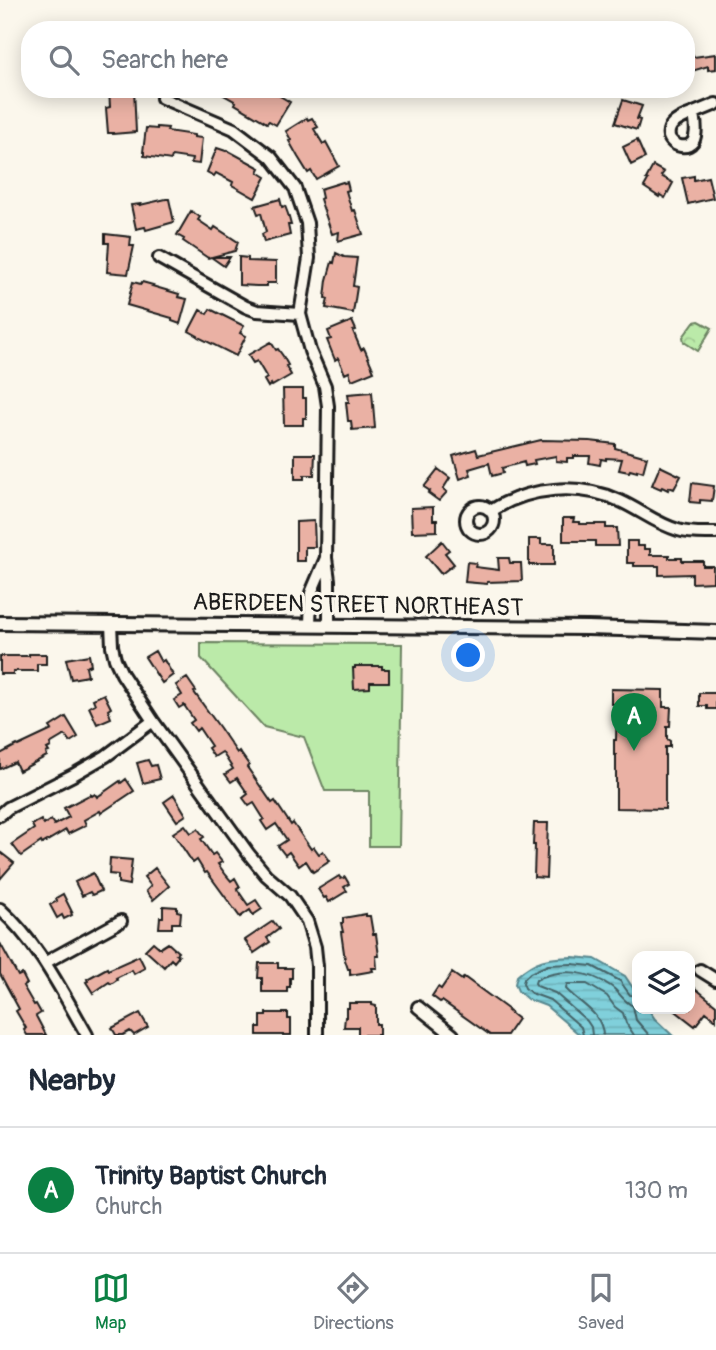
<!DOCTYPE html>
<html lang="en">
<head>
<meta charset="utf-8">
<style>
  :root { --surface:#fff; --page:#f6f6f7; --text:#1f2937; --muted:#747a83; --line:#e0e1e3; --accent:#0b8043 }
  body { margin:0; font-family:Pangolin,sans-serif; background:var(--page); color:var(--text) }
  .controls { position:absolute; right:21px; bottom:21px; display:grid; overflow:hidden; border-radius:14px; box-shadow:0 4px 18px #0003 }
  .controls button { width:63px; height:63px; display:grid; place-items:center; padding:0; border:0; border-bottom:2px solid var(--line); background:var(--surface); color:var(--text); font:35px sans-serif }
  .you { position:absolute; left:469px; top:656px; width:24px; height:24px; margin:-18px; border:5px solid #fff; border-radius:50%; background:#1a73e8; box-shadow:0 0 0 10px #1a73e833 }
  .badge { display:grid; place-items:center; width:46px; height:46px; border-radius:50%; background:var(--accent); color:#fff; font-size:23px; font-weight:700 }
  .pin { position:absolute; translate:-50% -58px; filter:drop-shadow(0 2px 4px #0008) }
  .pin::after { content:''; position:absolute; top:37px; width:24px; height:21px; background:inherit; clip-path:polygon(0 0,100% 0,50% 100%) }
  .list { margin:0; padding:0; list-style:none }
  h2 { display:flex; justify-content:space-between; align-items:center; height:91px; margin:0; padding:0 28px; font-size:30px }
  h2 small { font-size:23px; font-weight:400; color:var(--muted) }
  .list li { display:grid; grid-template-columns:46px 1fr auto; gap:21px; align-items:center; box-sizing:border-box; height:126px; padding:0 28px; border-top:2px solid var(--line) }
  .list b { display:block; font-size:26px; white-space:nowrap }
  .list p { margin:0; font-size:23px; white-space:nowrap; color:var(--muted) }
  .list em { font-size:23px; font-style:normal; color:var(--muted) }
  .icon { flex:none; width:38px; height:38px; fill:none; stroke:currentColor; stroke-width:2; stroke-linecap:round; stroke-linejoin:round }
  .map { position:relative; flex:none; width:716px; height:1035px; overflow:hidden }
  .search { position:absolute; background:var(--surface); box-shadow:0 4px 18px #0003; left:21px; right:21px; top:21px; height:77px; display:flex; align-items:center; gap:18px; box-sizing:border-box; padding:0 24px; border-radius:28px; color:var(--muted); font-size:26px }
  .sheet { height:217px; background:var(--surface) }
  nav { display:flex; justify-content:space-around; align-items:center; box-sizing:border-box; height:98px; border-top:2px solid var(--line); background:var(--surface); font-size:19px; color:var(--muted) }
  nav a { display:grid; justify-items:center; gap:4px }
  nav .on { color:var(--accent) }
  .map>svg:first-child { display:block }
  .grass { fill:#bbeaa9; stroke:#6c8362; stroke-width:2 }
  .park { fill:url(#park-crowns); stroke:#6c8362; stroke-width:2 }
  .water { fill:url(#water-rules); stroke:#58888f; stroke-width:2 }
  .lines { fill:none; stroke-linecap:round; stroke-linejoin:round }
  .shore { stroke:#446468; stroke-width:2 }
  .building { fill:#eab1a4; stroke:#1c1c1c; stroke-width:2 }
  .minor-casing { stroke:#1c1c1c; stroke-width:16 }
  .tertiary-casing { stroke:#1c1c1c; stroke-width:18 }
  .minor { stroke:#fbf7ec; stroke-width:10 }
  .tertiary { stroke:#fbf7ec; stroke-width:12 }
  .labels { text-anchor:middle; dominant-baseline:central; stroke-width:6; stroke-linejoin:round; paint-order:stroke }
  .street-label { font-size:24px; fill:#1c1c1c; stroke:#fbf7ec }
</style>
</head>
<body>
<div class="map">
<svg width="716" height="1035" viewBox="0 0 716 1035">
  <defs>
    <pattern id="park-crowns" width="20" height="18" patternUnits="userSpaceOnUse" patternTransform="scale(1.75)"><rect width="20" height="18" fill="#bbeaa9"/><path d="M2 6a3 3 0 1 1 6 0M12 15a3 3 0 1 1 6 0" fill="none" stroke="#a0c891"/></pattern>
    <pattern id="water-rules" width="6" height="5" patternUnits="userSpaceOnUse" patternTransform="scale(1.75)"><rect width="6" height="5" fill="#80d0db"/><path d="M0 2.5h6" fill="none" stroke="#6eb2bb"/></pattern>
  </defs>
  <rect width="100%" height="100%" fill="#fbf7ec"/>
  <filter id="ink" filterUnits="userSpaceOnUse"><feTurbulence type="fractalNoise" baseFrequency=".0143" numOctaves="2"/><feDisplacementMap in="SourceGraphic" scale="14" xChannelSelector="R" yChannelSelector="G"/><feConvolveMatrix kernelMatrix="1 2 1 2 8 2 1 2 1" color-interpolation-filters="sRGB"/></filter>
  <g filter="url(#ink)">
    <path class="grass" d="M201,643L402,644L399,846H369V791H325L304,737L264,727L201,658Z"/>
    <path class="park" d="M699,321L712,328L698,351L684,342L683,337L694,322Z"/>
    <path class="water" d="M573,957L595,959L625,976L637,994V1009H648L655,1019L672,1035H580L546,1006L527,999L518,991L515,984L517,976C536,959 547,958 573,957Z"/>
    <g class="lines">
      <path class="shore" d="M583,1035L581,1027L550,1000L531,993L525,988L523,983L524,979L530,973L548,965L572,964L592,966L620,981L630,995L637,996
        M592,1035L591,1027L587,1021L555,993L537,986L535,983L536,980C561,967 590,971 612,987C620,993 623,1001 633,1006L636,1020L649,1035
        M603,1035C602,1013 580,1004 566,989L567,984H587L607,996L615,1007L623,1013L626,1023L634,1035"/>
    </g>
    <path class="building" d="M716,54V69L708,70V66L686,73V57L693,55L694,57Z
      M109,89H134L136,132L113,134V133H108L106,108L110,107Z
      M213,89H260L264,92L268,89L290,102L276,125L269,121L267,123L235,104L236,102Z
      M623,100L642,106L637,119L640,120L637,130L615,123Z
      M307,118L308,120L312,118L318,127L314,129L323,144L326,142L339,166L316,179L311,171L308,173L298,157L289,141L291,140L286,131Z
      M157,127L168,128L167,131L194,135V137L202,138L199,164L191,163L192,159L172,156L171,160L144,156V152H143L146,128L157,129Z
      M637,140L645,158L631,165L623,147Z
      M217,148L226,151L227,150L260,168L258,172L266,177L255,198L232,185L233,182L216,173L214,176L207,172Z
      M653,166L664,172L661,176L673,183L665,198L660,195L659,197L644,187L648,180L646,179Z
      M694,176V180L708,177L713,198L688,204L682,178Z
      M343,182L344,183L347,182L349,190L346,191L352,211L355,210L363,234L338,241L339,232L332,234L320,199L322,198L320,189Z
      M166,199H169L174,222L146,230L145,227L136,229L131,205L140,204V205Z
      M280,199L282,207L285,206L288,214L291,225H288L290,235L264,242L262,234L266,232L261,213L258,214L255,206Z
      M191,211L200,217L198,220L213,230L215,227L238,242L235,251L212,257H230L224,266L211,257L208,258L183,241L184,239L177,235Z
      M105,234L131,237L130,246H134L128,274L107,272L109,243H105Z
      M336,253L344,257L357,258L353,286L357,287L353,313L326,308L328,299L325,298L327,280L332,262L334,263Z
      M239,257L248,258V261L276,262V283H267V286H257L239,285Z
      M133,282L141,284L142,282L153,285L152,286L179,294L178,297L187,299L180,324L172,321V318L127,305Z
      M210,309L244,326L240,333L246,336L236,356L198,337V336L189,331L200,310L207,314Z
      M352,321L356,330L353,331L361,350L364,348L374,371L352,380L349,372L345,374L338,358L335,360L327,340L331,339L328,331Z
      M271,342L276,350L278,349L283,356L288,365L286,366L291,375L272,386L271,384L268,387L264,380L267,378L257,361L253,363L248,355Z
      M283,389H303V398H306V418H303V425H284Z
      M372,392L375,428L352,430L351,421H348L346,402H349L348,394Z
      M541,440L590,441L615,444V448L647,457L643,472L637,470V472L630,470L629,472L619,470L622,459L606,458V460L601,459L600,465L589,463L590,456H574V458H567V462L556,461V456L534,460L535,464L525,466L524,462L502,468L503,473L492,476L489,463L469,469L471,475L460,479L453,456L476,449L478,455Z
      M295,454H315L314,475H304V479H295Z
      M660,466L681,476L674,489L669,487L668,490L662,487L661,489L652,485Z
      M438,469L450,478L443,489L447,492L439,501L428,493L430,491L424,487Z
      M692,483L714,486L712,501L700,500V503L690,502Z
      M433,507V520H437V531L412,532L411,508Z
      M563,518H574L573,522H580V524H606V528H617L618,546H595V541H563Z
      M314,521L315,547H305V561H296V522Z
      M529,539H541V544H554V565H529Z
      M442,541L449,550L445,553L454,564L441,574L426,556Z
      M627,541H637V546H644V549H650V555H669V558H682V561H703V566H713V582L692,583V574L659,575V566H634V563H627Z
      M498,558H509L510,563H521L522,581L487,582V584L465,582L467,562L476,563L475,567L499,570Z
      M155,651L161,662L164,660L173,675L162,683L145,657Z
      M29,654H46V664H37V671H13V674H0V656H29Z
      M89,655L91,665L86,667L88,676L71,679L66,659Z
      M355,666H382V669H389V682H370V688L354,689L353,668H355Z
      M187,678L196,691L194,692L220,728L237,753L239,751L249,765L247,767L272,803L275,801L291,825L293,823L311,849L314,847L319,854L323,851L330,861L313,872L306,861L299,866L289,852L285,855L278,846L287,840L276,824L267,830L261,821L264,819L254,803L249,806L243,798L248,794L237,778L231,782L225,774L233,769L222,752L214,757L208,748L211,746L199,728L196,731L190,723L194,720L184,705L179,708L174,700L182,695L176,685Z
      M611,689L663,690V707H671L670,726H667V739L670,741V747H665V809L616,808V755H614V740H616L617,704H611Z
      M699,693H716V709H707V706H699Z
      M104,694L111,708L108,710L111,718L97,724L89,707L95,704L93,699Z
      M66,717L78,737L70,742L65,735L50,744L51,747L47,749L49,752L46,753L47,756L19,771L15,762L0,769V754L17,745L18,746L52,730L50,727Z
      M148,760L151,766L156,765L160,779L143,783L137,763Z
      M126,779L134,791L101,813L100,811L84,820L86,825L68,834L66,830L42,844L41,842L21,856L12,844L34,829L32,825L41,820L44,824L51,820L54,825L69,817L64,808L91,794L92,796L95,794L97,797L120,781L121,783Z
      M174,795L186,815L177,821L164,802Z
      M534,823H548L546,878L534,877L535,845H533Z
      M185,825L191,833L198,829L204,837L201,839L212,855L215,853L222,862L218,864L226,875L231,881L235,878L240,887L237,889L248,905L256,900L262,909L253,915L250,910L240,917L207,872L205,873L197,860L193,863L173,833Z
      M0,852L14,863L0,879Z
      M110,858L132,860L129,885L118,883V875L109,874Z
      M155,868L169,886L153,900L146,891L151,886L144,877Z
      M93,873L101,891L92,895L90,892L82,896L75,882Z
      M339,876L341,879L345,877L349,884L344,887L347,891L329,902L326,897L324,898L318,889Z
      M63,894L72,912H71L72,915L64,919L62,915L57,918L50,905L57,901L56,898Z
      M163,906L177,907V911L181,912L180,923H172V928H159L160,917H163Z
      M366,914V916H370L373,934H376L379,956H376L377,968H372L373,971L350,975V969H348L345,960L341,932H343L341,923H343V918Z
      M273,921L279,929L267,938L270,942L254,953L245,940Z
      M153,942L160,948L168,943L178,952L176,954L179,956L174,962L171,959L164,967L145,950Z
      M0,943L18,976L22,974L27,984L23,986L34,1005L36,1004L41,1013L36,1016L46,1035H27L24,1030L26,1028L16,1011L19,1009L0,974Z
      M139,956L145,968L134,974L132,970L116,978L117,980L111,984L109,982L93,993L86,982L88,981L87,979L107,968L108,970Z
      M259,963H278V968H292V978H290V987H287V992H262V978H258Z
      M452,973L462,980L464,977L509,1010L508,1011L518,1019L507,1035H490L442,1001L440,1002L432,996L438,987L441,989Z
      M690,984L716,1005V1020L706,1012L695,1026L673,1009H690Z
      M349,1003H372V1005L376,1006V1024H379V1035H358V1027H344L345,1017H346V1008H349Z
      M140,1013L148,1027L134,1035L130,1031L123,1035H116L112,1028Z
      M266,1013H288V1019H291V1035H257V1027H261V1016H266Z"/>
    <g class="lines">
      <defs>
        <path id="minor" d="M162,98L234,129L271,157L295,188L307,223L309,258L300,314L310,351L325,386L328,406L326,558L329,580V626
          M694,113C695,120 697,129 695,136C692,155 662,145 670,128C674,120 687,116 694,113Z
          M694,113L716,104
          M159,258L246,307L257,311L300,314
          M466 520a14 14 0 1 1 28 0a14 14 0 1 1-28 0Z
          M491,511C528,487 579,482 620,501C640,510 657,524 678,530C690,534 704,533 716,533
          M111,624L112,646L115,659L122,674L153,721L248,853L266,875L290,896L307,921L315,947L317,966V1035
          M310,625L311,593L326,558
          M0,815L8,808L73,775L106,756L153,721
          M0,909C39,944 61,990 87,1035
          M46,962L121,921
          M700,970L716,980
          M418,1007L453,1035"/>
        <path id="tertiary" d="M0,623L588,628L716,632"/>
      </defs>
      <use href="#minor" class="minor-casing"/>
      <use href="#tertiary" class="tertiary-casing"/>
      <use href="#minor" class="minor"/>
      <use href="#tertiary" class="tertiary"/>
    </g>
  </g>
  <g class="labels">
    <g class="street-label">
      <text transform="translate(358 605) rotate(1)">ABERDEEN STREET NORTHEAST</text>
    </g>
  </g>
</svg>
<div class="controls">
<button><svg class="icon" aria-label="layers" viewBox="0 0 24 24"><path d="M12 4l9 5-9 5-9-5zM3 14l9 5 9-5"/></svg></button>
</div>
<div class="you"></div>
<div class="pin badge" style="left:634px;top:751px">A</div>
<div class="search"><svg class="icon" aria-label="search" viewBox="0 0 24 24"><circle cx="10" cy="10" r="6"/><path d="M15 15l6 6"/></svg>Search here</div>
</div>
<section class="sheet">
<h2>Nearby<small></small></h2>
<ul class="list">
<li><span class="badge">A</span><div><b>Trinity Baptist Church</b><p>Church</p></div><em>130 m</em></li>
</ul>
</section>
<nav>
<a class="on"><svg class="icon" aria-label="map" viewBox="0 0 24 24"><path d="M3 6l6-2 6 2 6-2v14l-6 2-6-2-6 2zM9 4v14M15 6v14"/></svg>Map</a>
<a><svg class="icon" aria-label="directions" viewBox="0 0 24 24"><path d="M12 3l9 9-9 9-9-9zM9 14v-3h6M13 9l2 2-2 2"/></svg>Directions</a>
<a><svg class="icon" aria-label="saved" viewBox="0 0 24 24"><path d="M7 4h10v16l-5-4-5 4z"/></svg>Saved</a>
</nav>
</body>
</html>
